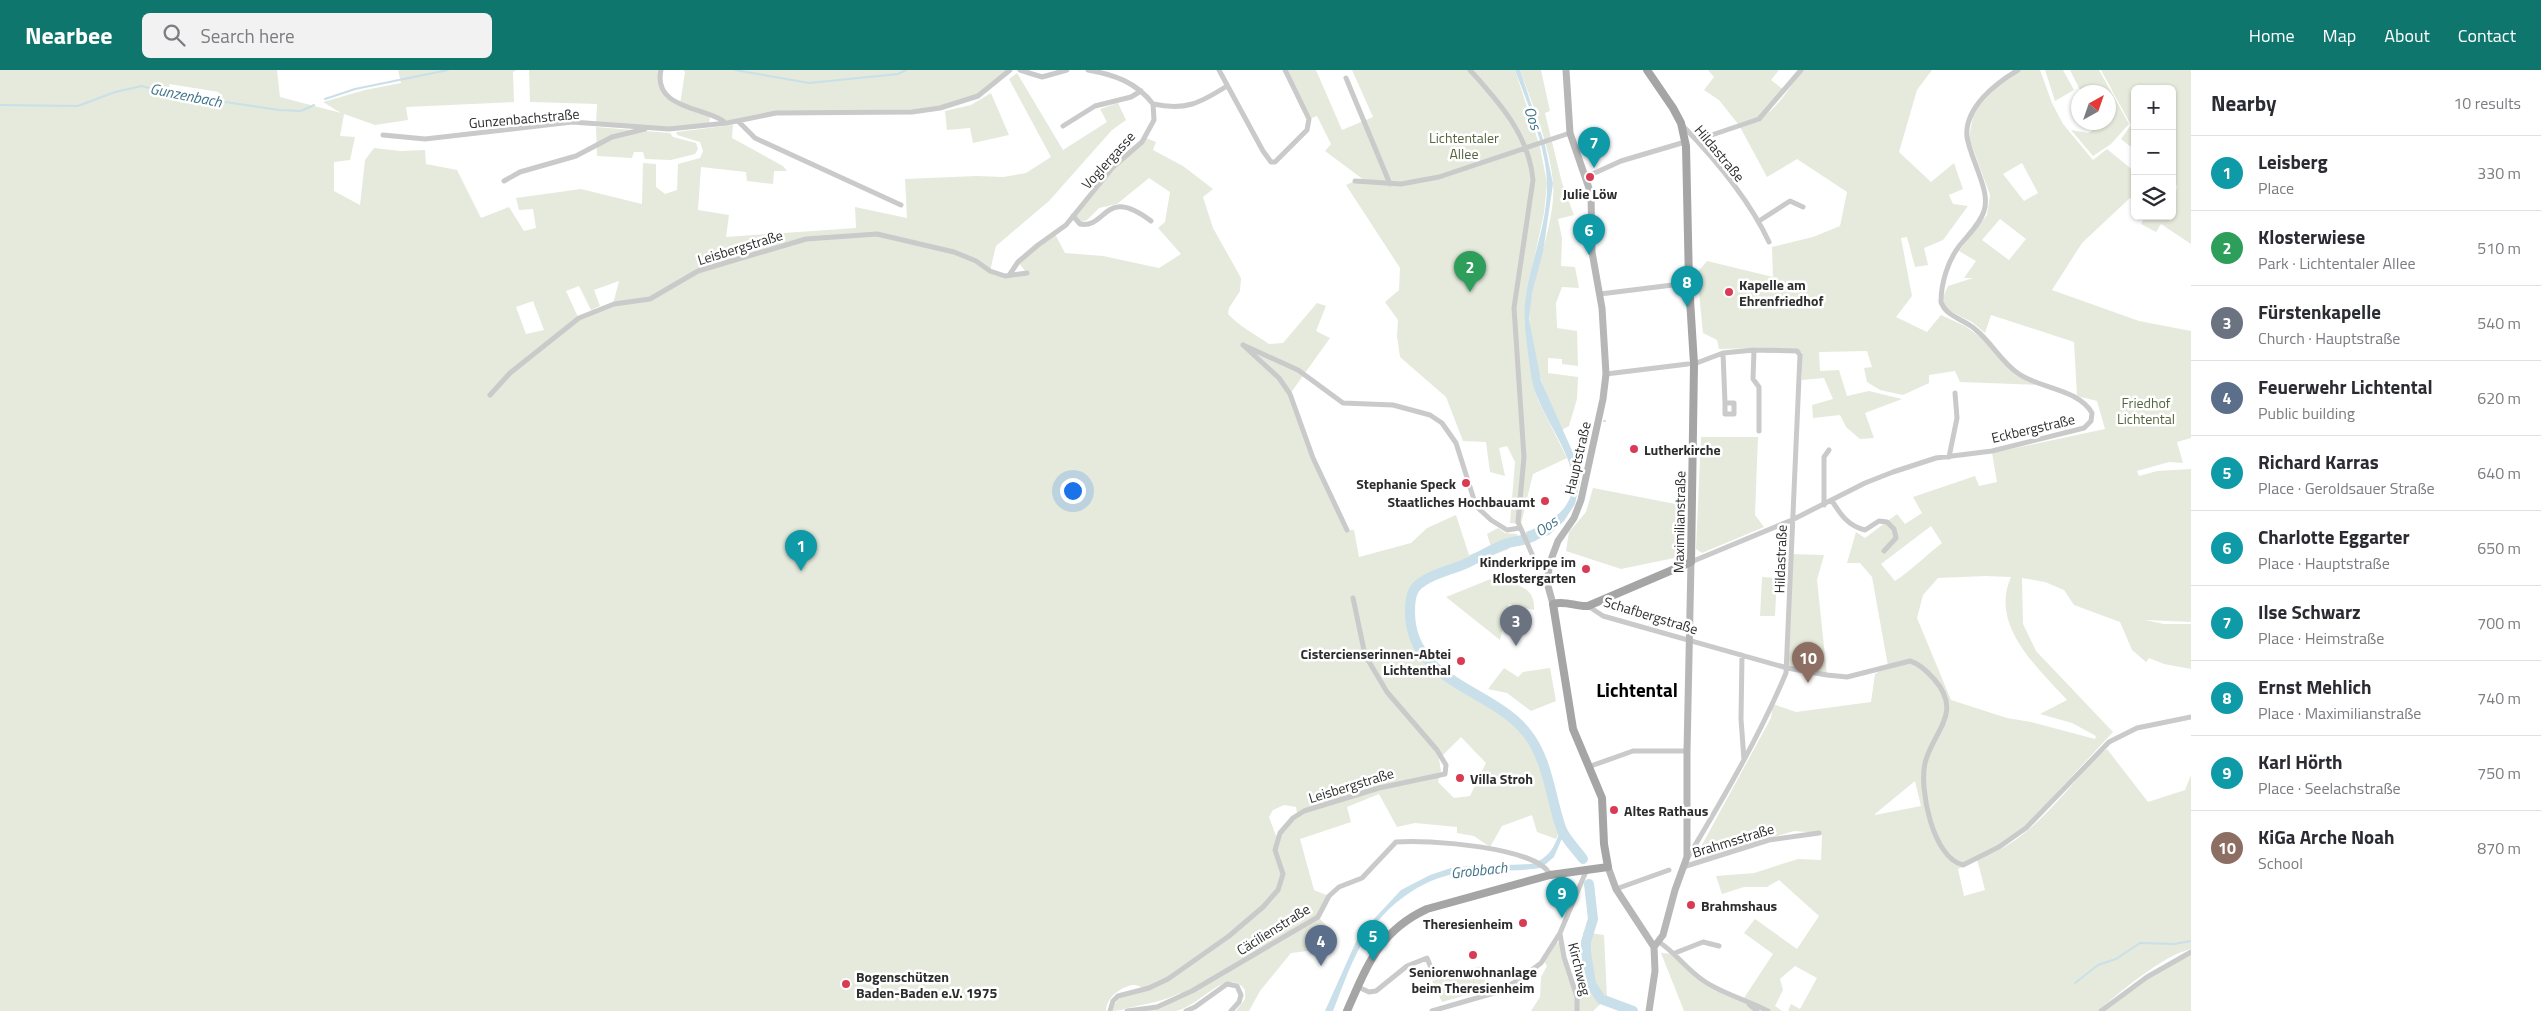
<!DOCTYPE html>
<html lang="en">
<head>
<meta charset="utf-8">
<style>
  :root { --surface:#fff; --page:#f2f2f3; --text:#2b2b33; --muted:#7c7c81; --line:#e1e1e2; --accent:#0f766e }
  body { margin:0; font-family:"Titillium Web",sans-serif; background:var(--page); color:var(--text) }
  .controls { position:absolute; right:15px; top:15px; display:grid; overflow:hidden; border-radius:8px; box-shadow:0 1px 4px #0004 }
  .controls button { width:45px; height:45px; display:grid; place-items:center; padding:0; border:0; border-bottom:1px solid var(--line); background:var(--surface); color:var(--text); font:25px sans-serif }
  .compass { position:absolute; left:2071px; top:15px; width:45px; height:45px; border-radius:50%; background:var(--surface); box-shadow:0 1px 4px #0004; rotate:40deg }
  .you { position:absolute; left:1072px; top:420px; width:18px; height:18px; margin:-12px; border:4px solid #fff; border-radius:50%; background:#1a73e8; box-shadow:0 0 0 8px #1a73e833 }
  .badge { display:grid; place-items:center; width:32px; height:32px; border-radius:50%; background:var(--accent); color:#fff; font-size:16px; font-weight:700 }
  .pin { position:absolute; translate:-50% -41px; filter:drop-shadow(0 1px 2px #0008) }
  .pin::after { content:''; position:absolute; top:26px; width:18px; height:15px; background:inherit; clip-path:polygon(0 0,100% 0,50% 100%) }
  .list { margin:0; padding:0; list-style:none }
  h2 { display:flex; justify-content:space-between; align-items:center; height:65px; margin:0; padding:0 20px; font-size:21px }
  h2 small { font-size:16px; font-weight:400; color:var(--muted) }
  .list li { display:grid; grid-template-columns:32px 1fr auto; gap:15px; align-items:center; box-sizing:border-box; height:75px; padding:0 20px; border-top:1px solid var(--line) }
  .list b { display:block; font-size:19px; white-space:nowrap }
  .list p { margin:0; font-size:16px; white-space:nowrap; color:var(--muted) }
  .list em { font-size:16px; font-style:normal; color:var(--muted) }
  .icon { flex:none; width:28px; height:28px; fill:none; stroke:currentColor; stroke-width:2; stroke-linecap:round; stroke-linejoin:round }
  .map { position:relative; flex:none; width:2191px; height:941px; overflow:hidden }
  header { display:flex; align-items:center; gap:30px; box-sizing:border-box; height:70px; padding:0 25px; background:var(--accent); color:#fff }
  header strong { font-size:24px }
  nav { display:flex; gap:28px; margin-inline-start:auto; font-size:18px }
  .search { width:350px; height:45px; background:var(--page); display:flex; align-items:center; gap:12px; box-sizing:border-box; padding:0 18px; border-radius:8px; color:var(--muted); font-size:19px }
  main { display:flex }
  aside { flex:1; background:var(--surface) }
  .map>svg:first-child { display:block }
  .green { fill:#e5eadc; fill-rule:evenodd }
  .water { fill:#c9dfe9 }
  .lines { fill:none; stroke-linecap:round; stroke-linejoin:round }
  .stream { stroke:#c9dfe9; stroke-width:2 }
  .river { stroke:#c9dfe9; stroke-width:10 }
  .street { stroke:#cacaca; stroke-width:5 }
  .secondary { stroke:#b7b7b7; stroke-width:7 }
  .primary { stroke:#a5a5a5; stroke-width:8 }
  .poi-dot { fill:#d93b55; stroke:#fff; stroke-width:2 }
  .labels { text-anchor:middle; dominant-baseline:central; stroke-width:5; stroke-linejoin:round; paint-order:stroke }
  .street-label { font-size:14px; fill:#2d2d2d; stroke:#fff }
  .park-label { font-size:14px; fill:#54663e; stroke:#fff }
  .poi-label { font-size:14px; font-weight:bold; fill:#2d2d2d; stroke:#fff; text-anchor:start }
  .water-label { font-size:15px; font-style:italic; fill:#41748a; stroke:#fff }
  .district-label { font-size:19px; font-weight:bold; fill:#000; stroke:#fff }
</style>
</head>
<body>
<header>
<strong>Nearbee</strong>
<div class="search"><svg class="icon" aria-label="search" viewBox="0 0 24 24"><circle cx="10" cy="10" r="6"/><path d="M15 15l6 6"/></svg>Search here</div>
<nav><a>Home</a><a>Map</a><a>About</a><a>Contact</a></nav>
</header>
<main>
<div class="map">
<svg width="2191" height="941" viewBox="0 0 2191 941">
  <rect width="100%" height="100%" fill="#fff"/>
  <path class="green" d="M0,0H277L280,27L341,43L323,32L365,20L401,13L398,0H517L513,2L514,32L406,37L408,50L375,55L344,44L340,66L355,67L350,90L334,92V121L360,135L365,90L374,78L400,81L425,80L426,94L457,100L481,148L509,137L524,161L536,158L533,139L519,140L516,128L581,119L642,134L643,93L656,94V117L665,124L677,120L678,94L700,88L703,81L700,72L677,65L676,62L733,55L732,68L783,96L787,101H774L773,114L747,111L746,102L701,97L698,140L729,145L726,167L856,158L855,137L907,148L905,109L977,106L1003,107L1026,103L1051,87L1009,9L1017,3L1063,80L1107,52L1100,39L1118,33L1126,50L1112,60L1049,131L996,176L990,201L1005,206L1026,202L1018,192L1055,164L1065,183L1103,186L1159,198L1181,184L1158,158L1165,152L1170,122L1149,108L1117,134L1099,138L1087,150L1082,152L1075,146L1113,97L1146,68L1156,72L1153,80L1183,96L1213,119L1203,127L1213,158L1241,208L1240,221L1229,238L1228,244C1240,257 1255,264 1269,274L1283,273L1317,233L1326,236L1316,261L1330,268L1290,324L1313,388L1347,460H1354L1359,487L1411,473L1427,458L1456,445L1469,485L1491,477L1487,464L1498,458L1505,463L1517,464L1518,467L1507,472L1509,479L1428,510C1398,530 1415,569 1433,592L1527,659L1539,677L1554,718L1560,760L1556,769L1537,762L1532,745L1502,756L1490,777L1474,766L1457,763V757L1415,753L1397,757L1379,724L1347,737L1351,752L1300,769L1314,820L1329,826L1318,847L1331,860L1316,880L1291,883L1260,921L1249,941H1236L1245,929V920C1227,895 1200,937 1176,941C1163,941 1147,941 1133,941L1151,940L1182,927L1180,923C1164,931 1150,933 1133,937C1125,938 1121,941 1113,941C1115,924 1133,922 1146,919C1143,918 1138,915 1134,915C1121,916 1106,928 1106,941H0ZM169,14L219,22L217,34L171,26ZM619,211L613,234L578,247L566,221L579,216L591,240L600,236L594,220ZM533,231L544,260L526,264L516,237ZM1461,667L1486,693L1470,726L1454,728L1438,712L1441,701L1439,689ZM1284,735L1296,737L1297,743L1276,766L1269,747L1273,740Z
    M529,0H660L663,19L680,34L685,2L683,0H1010C997,12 981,27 963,32C902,48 839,38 777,43C750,46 738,57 710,46L709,55L669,59L596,55L597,34L530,32Z
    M1285,0H1316L1342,60L1373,47L1352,0H1515L1540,77L1547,113L1544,143L1526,226L1532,311L1538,330L1567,388L1533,404L1521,454L1510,453L1515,392L1507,376L1499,378L1505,406L1490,402L1486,372L1463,371L1446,327L1400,287L1397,266L1398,250L1385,232L1399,220L1400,198L1346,115L1355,111L1368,113L1325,81L1331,74L1317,46L1309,49Z
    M1520,0H1541L1550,41L1545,43L1562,113L1574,145L1558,149L1562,168L1561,196L1575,197L1579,218L1562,217L1556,233L1557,258L1577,261L1578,296L1562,294V289L1548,288V303L1578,307L1577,329L1569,356L1562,360C1542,318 1522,268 1532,221C1539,191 1556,143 1553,113C1550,75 1533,36 1520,0Z
    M1708,0H1779L1771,10L1785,21L1757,48L1738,54L1719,30L1704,20L1714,7Z
    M1802,0H1932L1917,20L1899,82L1931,112L1954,93L1963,119L1949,125L1953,134L1968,136L1943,170L1924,178L1928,195L1915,197L1907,167L1901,168L1912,226L1896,247L1927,262L1941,245L1965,256L1991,275L2006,293L2038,315L1960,312L1955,301L1929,305V313L1903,325L1880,320L1867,312L1864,298L1872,297L1867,281L1819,282L1820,301L1839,300L1847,326L1869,321L1902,329L1865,343L1874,368L1860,369L1846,357L1840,345L1813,348L1812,335L1833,329L1824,308L1802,310V282L1766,283L1762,278L1719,279L1717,270L1703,263L1697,203L1707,191L1773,207L1772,177L1813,167L1840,156L1847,122L1797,89L1767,107L1740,57C1775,46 1782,28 1802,0Z
    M2020,0H2040L2052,33L2063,54L2093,90L2107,79L2135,102V131L2130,128L2082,173L2052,220L2139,251L2191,261V368L2177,372L2183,393L2169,392L2137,401L2139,406L2157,401L2191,399V552L2145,550L2164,554H2191V599L2164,594L2149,588L2146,592L2132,580L2120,552L2074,535L2064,520L2045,512L2022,508L2023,554L2036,581L2113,662L2022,760L1980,788C2027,774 2065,722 2096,687L2107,679L2148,732L2185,720L2191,705V879C2162,886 2121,921 2098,941H1788L1791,934L1800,939L1817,908L1795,896L1780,909L1783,920L1775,936L1782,941H1684L1661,883L1672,884L1705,912L1744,928L1773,884L1744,863L1755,849L1797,879L1819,846L1779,810L1767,817H1744L1722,824L1716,806L1754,803L1798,789L1821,790L1822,766L1819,763L1794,761L1700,789L1697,784L1771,648L1773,634L1796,642L1871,632L1875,604L1888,596L1872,507L1860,493H1847L1856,462L1865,468L1897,444L1905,454L1922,443L1913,427L1975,406L1979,416L1997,412L1992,383L2105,359L2097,331L2077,326L2074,272L1991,245L1985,263L1972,252L1949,241L1944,234L1943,227L1948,216L1973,208H1964L1976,191L1959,181L1987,145L1990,125L1969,68L1973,46L1980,35L2006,8ZM2022,93L2038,123L2024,131L2003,104ZM2000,149L2026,169L2009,190L1982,170ZM1931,456L1942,473C1926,485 1912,500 1895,511L1881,494ZM1985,506L2011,507C1989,555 2038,598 2067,630L2040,644L2072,653L2096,666L2095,669L2031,652L2007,648L1951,630L1917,548L1923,525L1938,508ZM1915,711L1921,736L1875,745V744ZM1977,789L1985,820L1964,826L1958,799Z
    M2045,0H2063L2074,20L2055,31Z
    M2070,0H2099L2129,54L2111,74L2093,86L2071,60L2088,63L2098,57L2096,53L2108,52V22H2081Z
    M2101,0H2191V174L2161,154L2156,162L2141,154L2145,146H2172V133L2174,134L2177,116L2172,111V19H2135V80L2121,69L2131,55Z
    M991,23L1009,65L973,73L970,58L947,60L945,41L971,35Z
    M596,57L670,63L673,67L696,73L698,79L695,84L671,90L645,89L643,82H634L632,88L597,86Z
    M1701,367H1758L1755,445L1764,457L1702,483L1696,479Z
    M1593,418L1686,436L1679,487L1621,499L1566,481L1569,462L1586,442Z
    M1791,484L1824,485L1817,510L1827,605L1787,598Z
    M1503,504L1512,509L1511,513C1526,517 1535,523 1534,540L1509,534L1500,570L1446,527Z
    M1762,507L1777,508L1775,546H1760Z
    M1504,598L1518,607L1523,602L1550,598L1556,631L1531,641L1507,623L1488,619Z
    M1583,862L1604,865L1607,928L1593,941H1531L1540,927L1541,907L1547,896L1543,890L1555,872L1562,873L1577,927L1590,925Z
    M2191,884V941H2103L2146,909Z
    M1481,896L1487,919L1442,932L1432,911Z"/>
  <path class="water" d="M1515,0H1520L1545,75L1553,114L1543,182L1532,223L1529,249L1541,311L1574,385L1580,411L1575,434L1564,451L1549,465L1530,472L1526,462C1547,454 1569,443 1573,417C1577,386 1535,340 1531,305C1528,279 1522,251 1526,225C1532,188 1548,151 1547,113C1546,76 1528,35 1515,0Z
    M1559,763L1563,766L1554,787L1541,798C1515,802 1490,799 1464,802C1418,808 1379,840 1358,881C1348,900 1341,921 1333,941H1325L1359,865L1401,820L1430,805L1454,797L1532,794C1548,788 1554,779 1559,763Z"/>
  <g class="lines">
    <path class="stream" d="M735,0L809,13L898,4L906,0
      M325,29L355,19L448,0
      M0,35L78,36L115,22L142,16L171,24L279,40L301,41L314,35
      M1604,351H1605
      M2075,913L2098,895L2116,889L2140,873L2174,874L2191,871"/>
    <path class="river" d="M1534,466C1526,470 1517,471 1508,473C1493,478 1481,486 1467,493C1453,500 1436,502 1422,512C1411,518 1410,530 1410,542C1410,612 1492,619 1526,662C1548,689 1550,726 1561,758C1565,769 1576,779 1583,789
      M1589,814L1593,849L1586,872V882L1591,914L1601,929L1633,941"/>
    <path class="street" d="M661,0C652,40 708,37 726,53
      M1020,0L1042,7L1067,0
      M1219,0L1263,81L1271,92H1275L1307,60L1309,49L1285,0
      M1470,0C1499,32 1529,65 1533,110L1514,238L1524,387L1518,452L1535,491L1548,500
      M1346,8L1390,114
      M1153,34C1186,41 1200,33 1227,16
      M738,51L755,68L901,135
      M1063,56L1095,36L1131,27L1141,21
      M1683,56C1716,90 1749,129 1769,172
      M383,65L425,69L572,52L669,59L727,53L776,43L912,42L940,38L978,26L1010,0
      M1697,70L1759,49L1801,0
      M1586,107L1621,91L1685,72
      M504,111L520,102L576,86L612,67L645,59
      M1355,111L1401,114L1439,107L1570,63
      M1073,146L1080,154C1107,159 1104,115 1151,151
      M1759,151L1790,131L1803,137
      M1010,204L1018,192L1038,175L1066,155L1113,97L1142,72L1154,50L1153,34C1136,12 1115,5 1088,0
      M1600,224L1689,213
      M1243,275L1298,300L1343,333L1393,335L1430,345L1442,353L1456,373L1476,436L1491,450L1507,460L1520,458
      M1243,275L1279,308L1290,324L1313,388L1347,460
      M1754,280L1753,309L1759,317V361
      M1723,283L1725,333
      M1606,304L1688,294
      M490,325L510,303L579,248L614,234L650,229L698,201L806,169L877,164L954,182L976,191L990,201L1005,206L1027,203
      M1725,333H1734V344H1725Z
      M1949,387L1957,348L1955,323
      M1832,431C1841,445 1848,456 1865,460L1879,451L1887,452L1894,459L1896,468L1884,481
      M1824,435V387L1829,380
      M1691,492L1792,450L1865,413L1893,402L1936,388L1992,381L2084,358L2091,351L2092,343C2078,319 2041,319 2019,304C2002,293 1992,273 1976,260C1965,249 1947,248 1941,232C1941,213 1948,190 1960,175C1968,165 1980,154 1984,141C1988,129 1983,115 1979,104C1975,92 1969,79 1967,67C1964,38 1996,13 2018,0
      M1588,536L1603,546L1787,598L1827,605L1847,607L1910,591C1920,594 1927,601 1934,609C1964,643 1933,661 1925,693C1919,720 1933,788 1963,795L1999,777L2026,758L2109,672L2137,658L2191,647
      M1742,585L1741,649L1744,690
      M1588,697L1633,681H1687
      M1688,787C1724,727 1759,667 1786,603L1800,285L1797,281L1754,280L1723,283L1694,294
      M1683,797L1769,770L1819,763
      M1616,819L1669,800
      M1560,864L1564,887L1577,927V941
      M1659,872C1676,883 1687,900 1704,911C1723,924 1747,930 1768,941
      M1675,883L1703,872L1719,876
      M1358,917L1369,922L1376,921L1407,896L1427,888L1434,905
      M1749,934L1757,941
      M1110,941L1113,931L1118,926L1149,918L1168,909L1229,866L1263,837L1278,820L1283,804L1275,780L1280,763L1293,748L1304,741L1379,718L1445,704L1446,695L1437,680L1387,622L1365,585L1353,528
      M1127,941L1157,937L1192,921L1318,847L1329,826L1339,817L1362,808L1396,772C1425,769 1539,777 1550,805
      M1186,941L1195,937L1227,914L1237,916L1241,925L1239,932L1231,941
      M1432,941L1494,923L1517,911L1541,893L1560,863L1587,799
      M2101,941L2147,907L2191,882"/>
    <path class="secondary" d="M1553,534L1548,516L1549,495L1558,471L1574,448L1581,430L1603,329L1606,304L1602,238L1592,182L1591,124L1570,63L1566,0
      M1608,797L1616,819L1654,877L1655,901L1649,941
      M1654,877L1663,865L1675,820L1687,787V681L1691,492"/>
    <path class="primary" d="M1347,941C1367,896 1379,861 1427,839L1550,805L1608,797L1604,774L1602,728L1573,659L1553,534C1565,530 1576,537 1588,536L1691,492L1694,294L1689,213L1686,76L1681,53L1673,38L1647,0"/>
  </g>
  <g class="poi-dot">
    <circle cx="1590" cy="107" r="5"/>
    <circle cx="1729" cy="222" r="5"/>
    <circle cx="1634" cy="379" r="5"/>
    <circle cx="1466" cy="413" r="5"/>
    <circle cx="1545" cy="431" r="5"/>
    <circle cx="1586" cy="499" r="5"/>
    <circle cx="1461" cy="591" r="5"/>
    <circle cx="1460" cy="708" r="5"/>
    <circle cx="1614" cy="740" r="5"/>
    <circle cx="1691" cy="835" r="5"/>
    <circle cx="1523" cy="853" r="5"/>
    <circle cx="1473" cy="885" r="5"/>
    <circle cx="846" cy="914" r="5"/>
  </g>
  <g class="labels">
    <g class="street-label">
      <text transform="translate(524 48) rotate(-5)">Gunzenbachstraße</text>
      <text transform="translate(1720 83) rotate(50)">Hildastraße</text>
      <text transform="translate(1108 90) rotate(-48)">Voglergasse</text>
      <text transform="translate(740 177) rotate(-17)">Leisbergstraße</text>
      <text transform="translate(2033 358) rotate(-13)">Eckbergstraße</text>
      <text transform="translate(1577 388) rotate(-77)">Hauptstraße</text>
      <text transform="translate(1679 452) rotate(-89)">Maximilianstraße</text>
      <text transform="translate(1780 489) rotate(-88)">Hildastraße</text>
      <text transform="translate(1651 545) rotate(17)">Schafbergstraße</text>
      <text transform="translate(1351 715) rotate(-17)">Leisbergstraße</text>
      <text transform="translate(1733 770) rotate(-17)">Brahmsstraße</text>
      <text transform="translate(1273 859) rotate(-32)">Cäcilienstraße</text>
      <text transform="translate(1580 899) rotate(76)">Kirchweg</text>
    </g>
    <g class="park-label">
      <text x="1464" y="67">Lichtentaler<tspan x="1464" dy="16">Allee</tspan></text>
      <text x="2146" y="332">Friedhof<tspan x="2146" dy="16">Lichtental</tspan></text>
    </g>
    <g class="poi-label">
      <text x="1590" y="123" text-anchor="middle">Julie Löw</text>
      <text x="1739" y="214">Kapelle am<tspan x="1739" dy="16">Ehrenfriedhof</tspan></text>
      <text x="1644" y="379">Lutherkirche</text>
      <text x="1456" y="413" text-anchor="end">Stephanie Speck</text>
      <text x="1535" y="431" text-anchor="end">Staatliches Hochbauamt</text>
      <text x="1576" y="491" text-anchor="end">Kinderkrippe im<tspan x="1576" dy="16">Klostergarten</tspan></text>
      <text x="1451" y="583" text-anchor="end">Cistercienserinnen-Abtei<tspan x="1451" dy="16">Lichtenthal</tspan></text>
      <text x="1470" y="708">Villa Stroh</text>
      <text x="1624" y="740">Altes Rathaus</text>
      <text x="1701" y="835">Brahmshaus</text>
      <text x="1513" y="853" text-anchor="end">Theresienheim</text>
      <text x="1473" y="901" text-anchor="middle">Seniorenwohnanlage<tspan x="1473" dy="16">beim Theresienheim</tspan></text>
      <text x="856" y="906">Bogenschützen<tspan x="856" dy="16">Baden-Baden e.V. 1975</tspan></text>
    </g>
    <g class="water-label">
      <text transform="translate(186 25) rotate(11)">Gunzenbach</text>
      <text transform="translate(1533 48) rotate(71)">Oos</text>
      <text transform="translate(1546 456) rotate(-35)">Oos</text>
      <text transform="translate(1479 800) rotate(-6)">Grobbach</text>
    </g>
    <g class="district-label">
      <text x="1637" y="619">Lichtental</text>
    </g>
  </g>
</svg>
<div class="controls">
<button>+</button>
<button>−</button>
<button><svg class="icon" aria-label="layers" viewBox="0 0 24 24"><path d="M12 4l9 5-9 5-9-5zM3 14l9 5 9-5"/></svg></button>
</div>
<svg class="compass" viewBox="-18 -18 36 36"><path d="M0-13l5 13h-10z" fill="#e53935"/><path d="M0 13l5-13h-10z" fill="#7c7c81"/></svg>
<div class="you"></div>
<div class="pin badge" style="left:801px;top:501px;background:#0f9aa8">1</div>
<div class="pin badge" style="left:1470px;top:222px;background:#2e9e5b">2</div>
<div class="pin badge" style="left:1516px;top:576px;background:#6b7280">3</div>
<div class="pin badge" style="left:1321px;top:896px;background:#5c6f8a">4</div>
<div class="pin badge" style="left:1373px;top:891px;background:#0f9aa8">5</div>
<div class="pin badge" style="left:1589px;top:185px;background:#0f9aa8">6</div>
<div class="pin badge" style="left:1594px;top:98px;background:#0f9aa8">7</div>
<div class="pin badge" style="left:1687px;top:237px;background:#0f9aa8">8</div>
<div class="pin badge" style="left:1562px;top:848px;background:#0f9aa8">9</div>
<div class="pin badge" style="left:1808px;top:613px;background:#8d6e63">10</div>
</div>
<aside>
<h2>Nearby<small>10 results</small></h2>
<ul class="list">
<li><span class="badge" style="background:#0f9aa8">1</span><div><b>Leisberg</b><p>Place</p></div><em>330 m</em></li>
<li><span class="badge" style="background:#2e9e5b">2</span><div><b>Klosterwiese</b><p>Park · Lichtentaler Allee</p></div><em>510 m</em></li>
<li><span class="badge" style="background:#6b7280">3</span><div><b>Fürstenkapelle</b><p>Church · Hauptstraße</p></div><em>540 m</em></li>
<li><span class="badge" style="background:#5c6f8a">4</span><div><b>Feuerwehr Lichtental</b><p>Public building</p></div><em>620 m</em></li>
<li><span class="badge" style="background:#0f9aa8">5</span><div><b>Richard Karras</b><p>Place · Geroldsauer Straße</p></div><em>640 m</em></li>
<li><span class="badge" style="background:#0f9aa8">6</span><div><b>Charlotte Eggarter</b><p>Place · Hauptstraße</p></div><em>650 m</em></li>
<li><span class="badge" style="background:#0f9aa8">7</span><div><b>Ilse Schwarz</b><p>Place · Heimstraße</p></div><em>700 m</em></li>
<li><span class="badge" style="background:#0f9aa8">8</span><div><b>Ernst Mehlich</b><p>Place · Maximilianstraße</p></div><em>740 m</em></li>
<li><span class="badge" style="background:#0f9aa8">9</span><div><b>Karl Hörth</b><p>Place · Seelachstraße</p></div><em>750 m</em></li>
<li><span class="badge" style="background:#8d6e63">10</span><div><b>KiGa Arche Noah</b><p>School</p></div><em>870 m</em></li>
</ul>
</aside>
</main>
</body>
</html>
